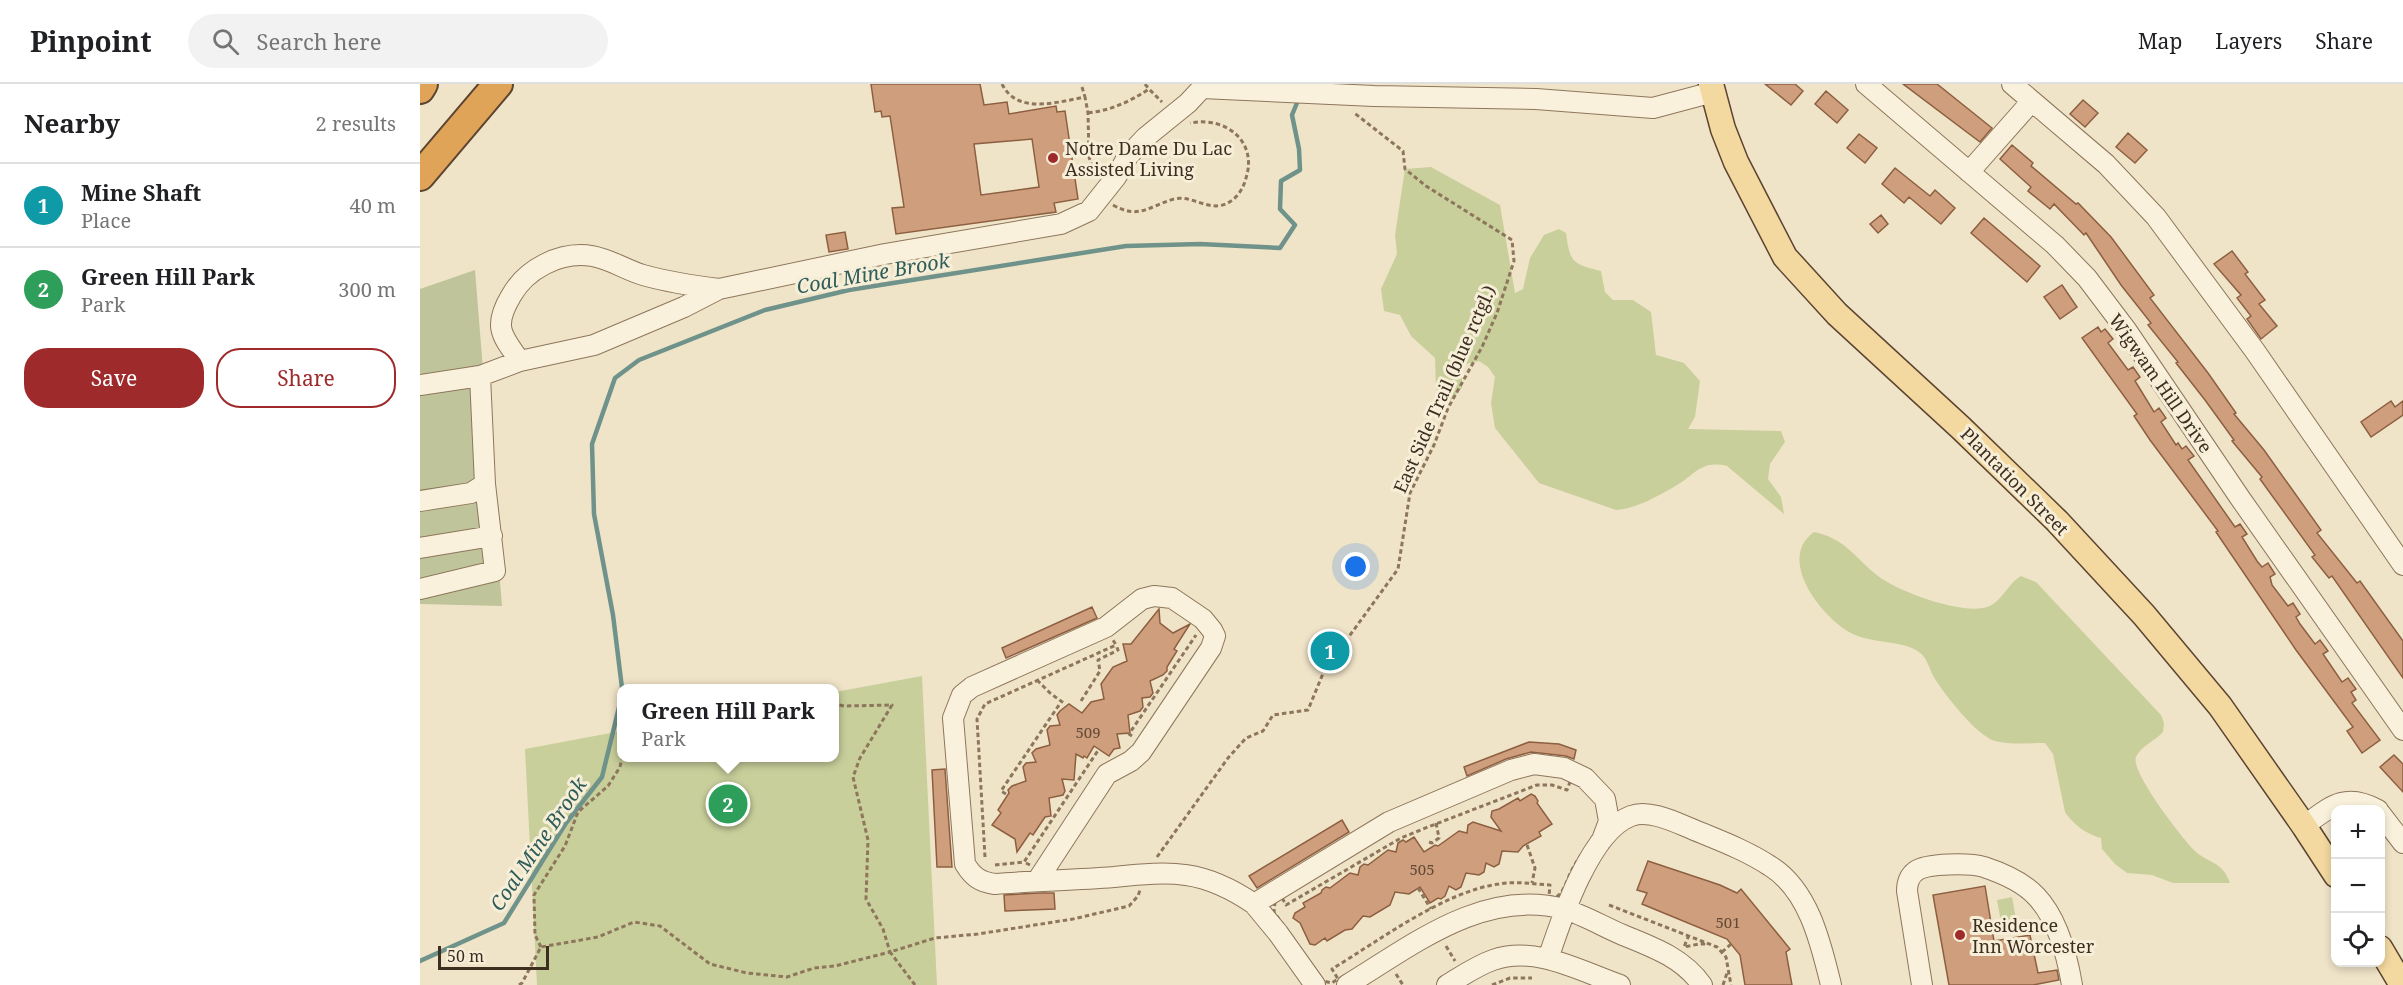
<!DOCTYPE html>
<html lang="en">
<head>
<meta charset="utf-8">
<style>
  :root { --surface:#fff; --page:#f2f2f2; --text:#202124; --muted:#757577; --line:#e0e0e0; --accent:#9e2a2b }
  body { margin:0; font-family:"Noto Serif",serif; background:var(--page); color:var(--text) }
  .controls { position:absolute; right:18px; bottom:18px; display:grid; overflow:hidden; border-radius:12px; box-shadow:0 3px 9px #0003 }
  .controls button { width:54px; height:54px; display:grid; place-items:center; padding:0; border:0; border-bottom:2px solid var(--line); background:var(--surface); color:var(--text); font:30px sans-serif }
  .scale { position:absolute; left:18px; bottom:15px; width:111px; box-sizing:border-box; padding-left:6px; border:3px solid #3d2e20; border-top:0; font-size:16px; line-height:21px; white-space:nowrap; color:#3d2e20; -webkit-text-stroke:4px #f7eed8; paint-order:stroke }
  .you { position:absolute; left:936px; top:483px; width:21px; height:21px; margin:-15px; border:4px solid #fff; border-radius:50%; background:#1a73e8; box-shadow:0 0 0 9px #1a73e833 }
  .badge { display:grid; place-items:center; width:39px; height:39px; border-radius:50%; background:var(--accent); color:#fff; font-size:20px; font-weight:700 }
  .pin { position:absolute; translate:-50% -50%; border:3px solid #fff; box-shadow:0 2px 6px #0006 }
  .popup { position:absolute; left:197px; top:600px; width:222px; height:78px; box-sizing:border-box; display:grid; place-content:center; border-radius:12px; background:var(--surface); filter:drop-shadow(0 2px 4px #0005); font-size:20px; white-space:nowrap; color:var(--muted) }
  .popup b { font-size:22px; color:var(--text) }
  .popup::after { content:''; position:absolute; left:50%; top:100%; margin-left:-12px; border:12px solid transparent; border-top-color:var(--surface) }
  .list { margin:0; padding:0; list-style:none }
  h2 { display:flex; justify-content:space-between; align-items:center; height:78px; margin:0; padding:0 24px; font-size:26px }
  h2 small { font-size:20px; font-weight:400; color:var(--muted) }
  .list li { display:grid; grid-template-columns:39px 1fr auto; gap:18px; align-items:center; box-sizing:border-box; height:84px; padding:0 24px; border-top:2px solid var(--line) }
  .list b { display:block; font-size:22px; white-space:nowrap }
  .list p { margin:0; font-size:20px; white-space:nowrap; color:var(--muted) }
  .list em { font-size:20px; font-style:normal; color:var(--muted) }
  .actions { display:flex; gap:12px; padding:18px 24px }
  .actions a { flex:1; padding:14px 0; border:2px solid var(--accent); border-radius:24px; text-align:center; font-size:21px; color:var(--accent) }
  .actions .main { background:var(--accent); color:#fff }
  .icon { flex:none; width:33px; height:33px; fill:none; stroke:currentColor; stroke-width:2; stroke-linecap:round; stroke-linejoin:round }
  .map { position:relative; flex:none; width:1983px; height:901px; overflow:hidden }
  header { display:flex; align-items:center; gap:36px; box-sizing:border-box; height:84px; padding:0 30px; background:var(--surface); border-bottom:2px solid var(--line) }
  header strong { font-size:28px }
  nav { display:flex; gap:33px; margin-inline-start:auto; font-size:21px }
  .search { width:420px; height:54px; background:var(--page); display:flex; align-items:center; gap:15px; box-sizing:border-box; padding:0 21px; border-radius:33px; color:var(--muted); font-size:22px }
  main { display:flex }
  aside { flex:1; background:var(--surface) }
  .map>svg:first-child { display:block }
  .green { fill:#c9cf9b }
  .cemetery { fill:#bfc49a }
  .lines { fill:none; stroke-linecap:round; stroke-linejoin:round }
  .stream { stroke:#6f938a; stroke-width:4.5 }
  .building { fill:#cf9f7d; stroke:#8d5f41; stroke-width:1.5; fill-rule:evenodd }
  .minor-casing { stroke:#8d765c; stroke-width:22 }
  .major-casing { stroke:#5b4430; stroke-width:27 }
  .highway-casing { stroke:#5b4430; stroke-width:32 }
  .path { stroke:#8d765c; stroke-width:3; stroke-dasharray:4.5 3; stroke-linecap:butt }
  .minor { stroke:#faf1dc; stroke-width:20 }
  .major { stroke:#f3d9a0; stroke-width:24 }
  .highway { stroke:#e0a458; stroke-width:28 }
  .poi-dot { fill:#9e2a2b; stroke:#f7eed8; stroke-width:2 }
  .labels { text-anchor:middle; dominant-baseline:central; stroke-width:6; stroke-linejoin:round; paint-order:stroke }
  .number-label { font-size:15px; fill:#624a37 }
  .poi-label { font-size:18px; fill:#3d2e20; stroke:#f7eed8; text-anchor:start }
  .street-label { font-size:18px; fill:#3d2e20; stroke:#f7eed8 }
  .water-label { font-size:20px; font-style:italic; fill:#2f5d5a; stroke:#f7eed8 }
</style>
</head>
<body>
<header>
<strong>Pinpoint</strong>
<div class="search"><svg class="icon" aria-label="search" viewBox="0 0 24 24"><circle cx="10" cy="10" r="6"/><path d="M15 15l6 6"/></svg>Search here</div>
<nav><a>Map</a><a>Layers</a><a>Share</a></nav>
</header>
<main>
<aside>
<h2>Nearby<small>2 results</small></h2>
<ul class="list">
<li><span class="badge" style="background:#0f9aa8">1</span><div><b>Mine Shaft</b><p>Place</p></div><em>40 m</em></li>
<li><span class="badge" style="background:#2e9e5b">2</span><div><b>Green Hill Park</b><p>Park</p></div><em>300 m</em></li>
</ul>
<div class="actions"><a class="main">Save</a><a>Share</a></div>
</aside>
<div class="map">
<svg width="1983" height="901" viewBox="0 0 1983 901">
  <rect width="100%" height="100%" fill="#f0e4c8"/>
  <path class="green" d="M1011,83L1080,121L1095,209L1103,205L1110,174L1124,151L1139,145L1146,149C1150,178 1152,180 1181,187L1185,208L1193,216H1213L1231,228L1236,271L1264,279L1280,297L1275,333L1268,345L1361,347L1365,358L1350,380L1348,395L1361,413L1364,430L1307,382C1281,376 1276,390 1257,401C1240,411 1216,425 1196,426L1119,399L1075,344L1071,319L1075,293L1068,283L1059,277L1042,281V304L1030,317L1016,305L1015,274L991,252L980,231L964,227L961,205L977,170L975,151L985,85Z
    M1394,448C1425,454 1435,474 1458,492C1479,508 1542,531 1567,523C1582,518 1588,499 1601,492L1616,498L1741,631L1744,639L1743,648C1736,656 1720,663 1716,673C1710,687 1762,754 1774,766C1788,780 1802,776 1810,799H1753L1732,791L1707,789L1695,780L1682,765L1681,754C1667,751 1653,740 1645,728L1633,670L1625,659C1609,659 1591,661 1575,657C1557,652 1525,611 1515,595C1509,586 1508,574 1499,568C1484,556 1449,560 1429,548C1401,532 1356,475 1394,448Z
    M502,592L517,901H117L105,665L201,647L202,674H415V608Z
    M1592,813L1598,846L1583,849L1577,816Z"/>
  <path class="cemetery" d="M55,186L82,522L0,520V205Z"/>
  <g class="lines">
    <path class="stream" d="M202,604L193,531L174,430L172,360L195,294L219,276L345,226L429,206L706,162L780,160L860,164L875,141L860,125L861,97L880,86L879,65L872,31L879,14
      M0,877L84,839L146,739L182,693L202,611"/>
  </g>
  <path class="building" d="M451,0H560L564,21L587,18L589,30L636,22L637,28L645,27L658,115L634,119L636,128L476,150L472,124L484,123L470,32L462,33L461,27L455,28ZM612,55L619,103L561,111L554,60Z
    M1345,0H1375L1383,7L1371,21Z
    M1483,0H1517L1572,44L1560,58Z
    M1406,7L1428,26L1417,39L1395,20Z
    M1663,16L1678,29L1665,43L1650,30Z
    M1708,49L1727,66L1715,79L1696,63Z
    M1439,50L1457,64L1445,79L1427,64Z
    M1592,61L1613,79L1611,82L1656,120L1658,119L1691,153L1734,211L1730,214L1788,289L1816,329L1814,330L1844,366L1901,446L1897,449L1937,499L1940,497L1983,557V594L1912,492L1909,494L1892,473L1895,471L1840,395L1842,393L1812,357L1814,356L1785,316L1756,279L1758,278L1728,241L1731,239L1701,201L1666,149L1664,151L1634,120L1630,125L1608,107L1611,103L1580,75Z
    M1475,84L1510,112L1515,106L1535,124L1521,140L1489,113L1484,119L1462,100Z
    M1461,131L1468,140L1458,149L1450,140Z
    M1564,134L1620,182L1607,198L1551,149Z
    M425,148L428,165L409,168L406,151Z
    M1812,167L1828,188L1825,190L1845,216L1839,220L1857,242L1841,255L1827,235L1831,232L1817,214L1821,211L1794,180Z
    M1642,201L1657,223L1640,235L1624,213Z
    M1678,243L1681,248L1685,245L1693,255L1688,259L1708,286L1713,283L1720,293L1715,297L1720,305L1734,328L1739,324L1746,334L1741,338L1756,361L1758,359L1762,365L1766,362L1774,372L1768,376L1815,443L1820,440L1827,450L1822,453L1837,477L1842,483L1848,479L1855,490L1850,493L1852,501L1868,522L1873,519L1880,530L1876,533L1880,540L1895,560L1900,556L1908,567L1903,570L1922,598L1928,594L1936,605L1931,608L1936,616L1932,619L1960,656L1942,669L1927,647L1933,643L1876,566L1796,448L1798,447L1730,356L1714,332L1717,330L1662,254Z
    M1971,317L1975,323L1983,317V331L1951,353L1941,338Z
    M672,523L677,534L586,574L582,564Z
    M739,525L740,539L753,549L770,540L754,565L757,567L747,583V587L743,591L730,597L733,609L730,613L722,614L723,623L720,627L708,631L710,649L697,650L700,664L694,665L689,672L674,662L667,674L664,672L663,674L656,670L654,696L642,695L645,707L643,711L629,714L631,732L625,733L613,751L610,749L597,768L595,755L572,741L581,729L578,726L589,709L588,706L592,702L606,697L603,683L606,679L616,678L612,669L616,665L630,661L627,646L630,642L640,641L637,631L640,627L649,620L662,629L671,618L684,615L681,600L693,583L707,577L703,560H711Z
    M1109,658L1139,660L1156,666L1154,675L1146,672L1111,668L1086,675L1047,692L1044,683Z
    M1974,671L1983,680V708L1960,683Z
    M525,685L532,783H517L512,686Z
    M1111,710L1115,712L1118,717L1117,719L1132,740L1119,748L1121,752L1103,762L1098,768L1082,767L1079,780L1074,783L1066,779L1064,788L1059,791L1046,789L1041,803L1036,806L1029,802L1025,812L1021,815L1018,814L1010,819L1000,803L989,810L975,808L970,821L950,833L943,832L932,845L925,846L907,857L905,854L895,861L890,860L880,839L873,834L875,829L885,823L883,819L901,809L902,806L906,803L910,804L930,789L938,791L940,783L944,780L948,781L968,766L976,768L978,759L983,756L986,758L994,753L1004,768L1015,761L1018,762L1039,747L1047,749L1048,741L1053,738L1081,747L1071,733L1072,727L1079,725L1098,714L1100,717Z
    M922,736L929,748L837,804L829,792Z
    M1228,777L1300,801L1317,809L1321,805L1370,865L1366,868L1372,901H1325L1320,871L1307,855L1222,820L1227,809L1217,806Z
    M1565,802L1574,857L1610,851L1618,889L1637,886L1639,896L1613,901H1529L1513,811Z
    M619,809H634L635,825L585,827L584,811Z"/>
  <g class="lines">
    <defs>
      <path id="minor" d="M1446,0L1635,161L1667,194L1707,247L1820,414L1983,646
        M1592,0L1686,80L1736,133L1835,267L1983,481
        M1549,88L1612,17
        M299,205L465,170L641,140L669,127L696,93L708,72L726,53L768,19L782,4L954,12L1116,15L1233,24L1293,8
        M0,301L60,292L100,277L174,261L264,223L299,205C274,202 248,198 223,191C206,186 190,175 172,172C140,167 106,185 91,212C73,242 81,251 100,277
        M0,417L51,409L65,400L60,292
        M0,464L72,452
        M0,505L75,487L65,400
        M1960,729L1983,759
        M1884,742C1911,722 1925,708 1958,726
        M617,797L687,690L711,677L721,668L791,564L795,552L792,546L783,535L752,514L734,512L722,515L686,543L552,603L542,611L533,634L545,780C553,793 560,798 575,800C615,797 655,796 694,793C752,787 783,785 834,820
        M1128,875C1141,836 1170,747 1211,732C1229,725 1255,738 1272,745C1298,756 1326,766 1350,782C1389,806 1401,860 1411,901
        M895,901L858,849L834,820L969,738L1091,686L1114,680L1144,684L1165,694L1185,715L1189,737L1182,756
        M927,901C993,861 1063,804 1144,825C1164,831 1184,843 1203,851C1233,863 1263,874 1282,901
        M1027,901C1042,892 1056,882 1073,876C1115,861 1160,887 1200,901
        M1502,901L1487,807C1487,799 1489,792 1496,787C1507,779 1550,779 1564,783C1582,789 1603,798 1616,812C1638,835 1647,871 1652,901"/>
      <path id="major" d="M1291,0L1303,45L1316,78L1365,173L1417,230L1541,344L1637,437L1724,531L1800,622L1884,742L1916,791
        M1960,864L1982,901"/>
      <path id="highway" d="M0,5L3,0
        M0,92L78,0"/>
    </defs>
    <use href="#minor" class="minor-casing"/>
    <use href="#major" class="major-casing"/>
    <use href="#highway" class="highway-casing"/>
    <path class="path" d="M582,0C597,31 638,18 665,13L668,29L669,73L675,92
      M725,0L729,5
      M662,3L665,13
      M668,29C692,26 709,18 729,5L742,18
      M693,121C719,136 729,122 754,115C773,110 791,131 811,117C819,112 824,102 826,94C838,57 805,32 770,39
      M617,596L630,609L645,620
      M661,617L680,587L678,576L698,566L696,561
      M712,652L709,650L776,551
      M1153,696C1160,698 1163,702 1168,707C1195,734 1168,757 1154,782C1147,793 1146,807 1135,814L1129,812L1130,801C1113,800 1096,797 1079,800C1025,807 960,856 912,885L918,895L912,899L903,897L854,828L855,818L861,812L866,821L981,754L1008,743L1117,701H1132L1147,706L1150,698Z
      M586,710L581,707L641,618
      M1009,758L1012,759L1019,754L1016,739
      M1107,761L1115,784L1112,799
      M565,773L557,635L565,620L696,561L693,556
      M737,773L808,674L826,654L843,647L853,631L888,626L904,587L978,485L990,409L1014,361L1028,324L1062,263L1077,229L1094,177L1092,156L1006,102L985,85L983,67L933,28
      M575,781L604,778
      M610,781L604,778L679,665
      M998,804L1011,825
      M1189,821L1297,863L1306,873L1311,901
      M1269,851L1264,863L1279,860H1288
      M1026,862L1035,877
      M121,863L115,851L114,811L145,762L158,728L188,702L200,683L202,674
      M1302,868L1311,860
      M976,890L983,901
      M99,901L102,899L121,863L178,853L214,838L240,842L290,880L327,889L367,893L394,884L415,882L470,868L463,845L446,815L448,756L433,693L440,674L472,621L424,622L415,620
      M495,901L470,868L515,854L558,850L653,835L709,822L718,812L720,806
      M1072,901L1090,894H1112
      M1303,901L1307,889"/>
    <use href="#minor" class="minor"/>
    <use href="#major" class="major"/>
    <use href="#highway" class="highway"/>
  </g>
  <g class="poi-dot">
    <circle cx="633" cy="74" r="6"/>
    <circle cx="1540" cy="851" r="6"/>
  </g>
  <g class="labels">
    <g class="number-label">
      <text x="668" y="648">509</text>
      <text x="1002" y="785">505</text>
      <text x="1308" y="838">501</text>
    </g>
    <g class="poi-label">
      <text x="645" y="64">Notre Dame Du Lac<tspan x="645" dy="21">Assisted Living</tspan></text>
      <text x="1552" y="841">Residence<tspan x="1552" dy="21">Inn Worcester</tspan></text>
    </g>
    <g class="street-label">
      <text transform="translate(1741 299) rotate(55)">Wigwam Hill Drive</text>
      <text transform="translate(1024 305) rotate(-66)">East Side Trail (blue rctgl.)</text>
      <text transform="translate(1595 397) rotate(45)">Plantation Street</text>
    </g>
    <g class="water-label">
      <text transform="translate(453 189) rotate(-10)">Coal Mine Brook</text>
      <text transform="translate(118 760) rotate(-56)">Coal Mine Brook</text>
    </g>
  </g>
</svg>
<div class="controls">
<button>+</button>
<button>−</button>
<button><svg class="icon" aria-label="locate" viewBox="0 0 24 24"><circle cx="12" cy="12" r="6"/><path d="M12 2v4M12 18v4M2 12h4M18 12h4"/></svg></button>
</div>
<div class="scale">50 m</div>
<div class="you"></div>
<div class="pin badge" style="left:910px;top:567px;background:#0f9aa8">1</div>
<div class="pin badge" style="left:308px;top:720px;background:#2e9e5b">2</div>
<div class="popup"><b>Green Hill Park</b>Park</div>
</div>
</main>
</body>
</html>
